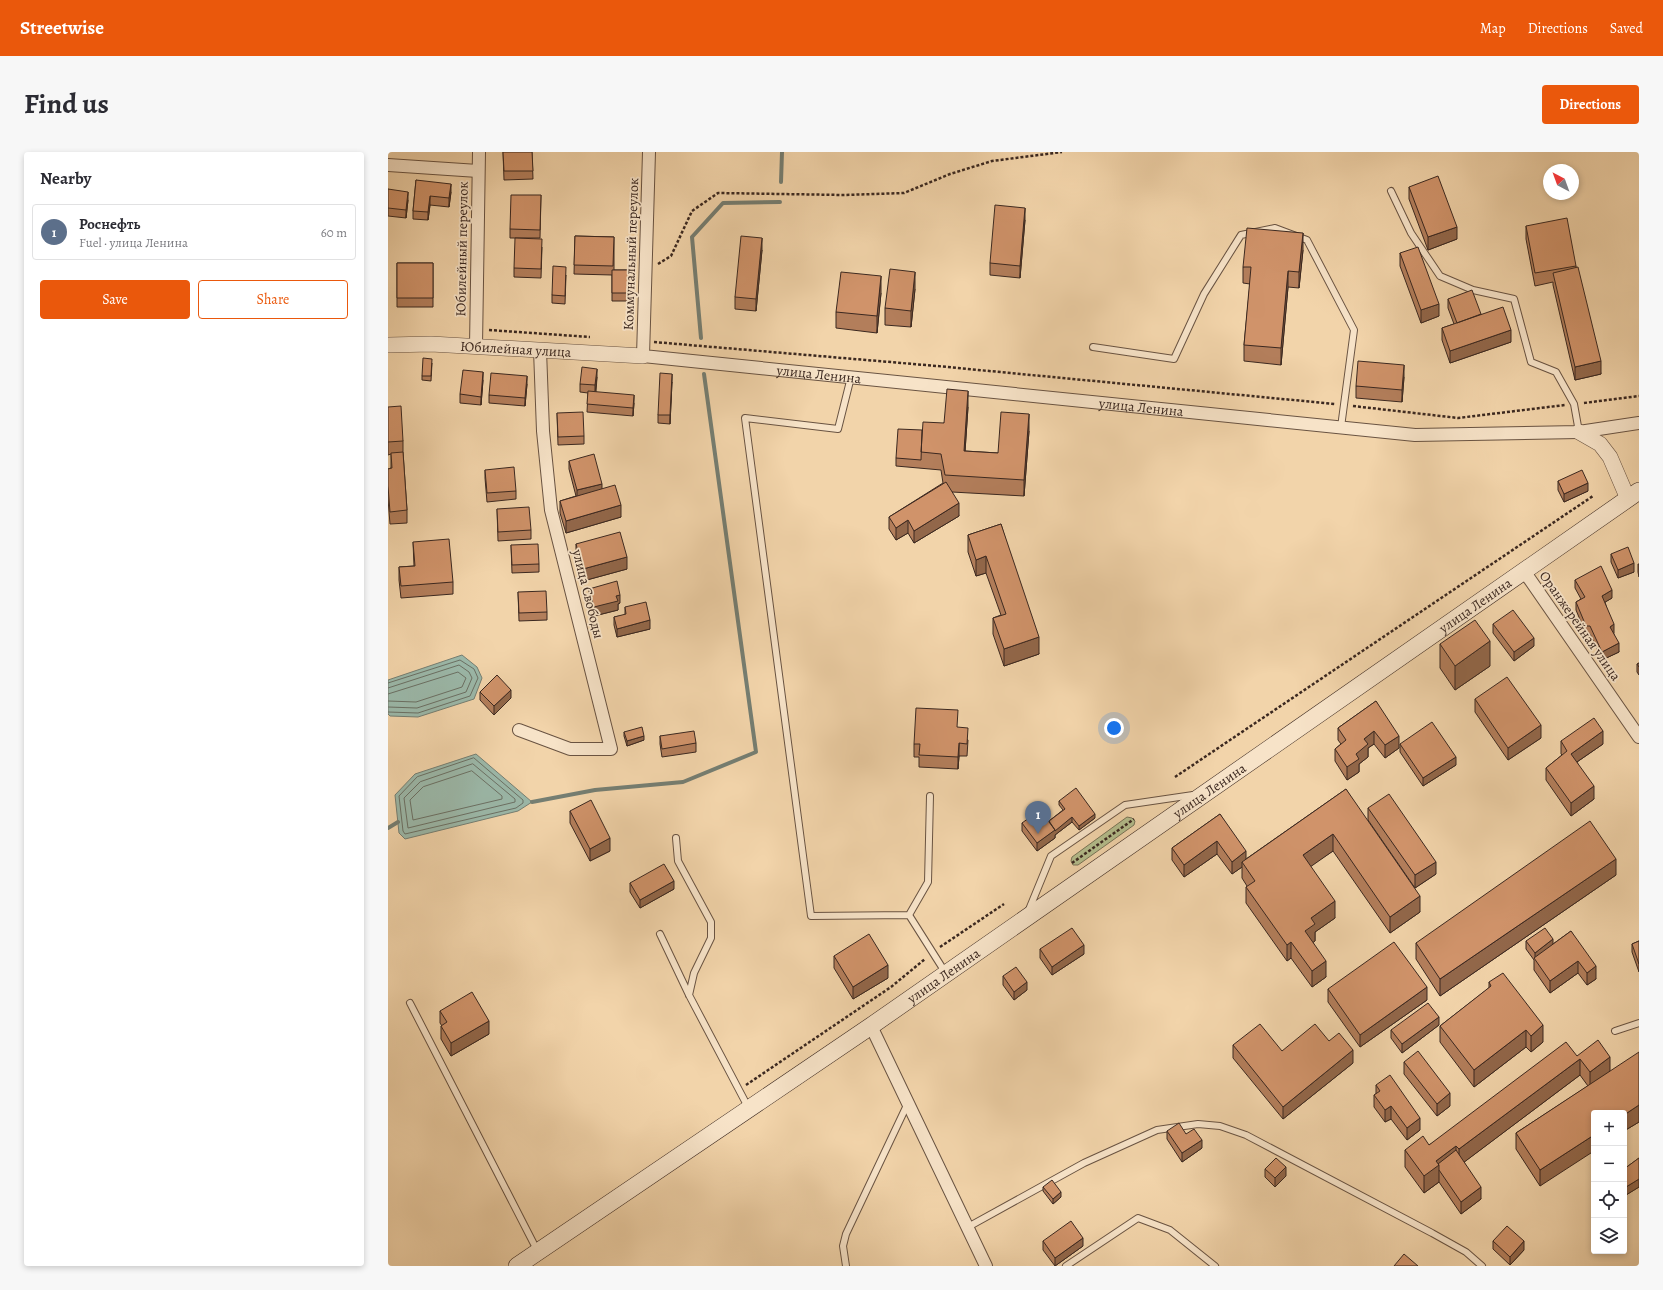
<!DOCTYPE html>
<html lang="en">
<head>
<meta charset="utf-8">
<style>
  :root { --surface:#fff; --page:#f7f7f7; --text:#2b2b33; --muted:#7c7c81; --line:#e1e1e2; --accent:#ea580c }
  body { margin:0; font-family:Alegreya,serif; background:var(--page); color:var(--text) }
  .controls { position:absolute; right:12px; bottom:12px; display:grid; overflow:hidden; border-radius:4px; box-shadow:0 2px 6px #0003 }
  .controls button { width:36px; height:36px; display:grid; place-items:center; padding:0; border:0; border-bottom:1px solid var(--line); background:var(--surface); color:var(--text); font:20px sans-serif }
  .compass { position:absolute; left:1155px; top:12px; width:36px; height:36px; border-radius:50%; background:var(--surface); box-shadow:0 2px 6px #0003; rotate:319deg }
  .you { position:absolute; left:726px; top:576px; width:14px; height:14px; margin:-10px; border:3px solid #fff; border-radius:50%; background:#1a73e8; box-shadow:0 0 0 6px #1a73e833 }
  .badge { display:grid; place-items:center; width:26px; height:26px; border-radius:50%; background:var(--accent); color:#fff; font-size:13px; font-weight:700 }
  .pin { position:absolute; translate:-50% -33px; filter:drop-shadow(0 1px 2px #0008) }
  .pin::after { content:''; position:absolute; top:21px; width:14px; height:12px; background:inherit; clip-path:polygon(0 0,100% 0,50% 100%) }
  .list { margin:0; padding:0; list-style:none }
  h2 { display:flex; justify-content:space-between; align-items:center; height:52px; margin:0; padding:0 16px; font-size:17px }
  h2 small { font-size:13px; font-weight:400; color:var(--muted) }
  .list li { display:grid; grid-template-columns:26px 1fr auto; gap:12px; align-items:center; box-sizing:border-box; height:56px; margin:0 8px 8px; padding:0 8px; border:1px solid var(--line); border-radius:4px }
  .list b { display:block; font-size:15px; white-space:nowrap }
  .list p { margin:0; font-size:13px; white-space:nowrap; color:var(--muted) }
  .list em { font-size:13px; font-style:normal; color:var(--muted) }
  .actions { display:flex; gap:8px; padding:12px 16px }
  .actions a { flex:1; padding:9px 0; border:1px solid var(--accent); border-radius:4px; text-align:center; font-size:14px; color:var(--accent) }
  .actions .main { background:var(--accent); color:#fff }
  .icon { flex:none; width:22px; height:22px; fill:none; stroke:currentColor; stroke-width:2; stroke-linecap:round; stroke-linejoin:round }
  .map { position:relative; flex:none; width:1251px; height:1114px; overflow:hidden; border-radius:4px }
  header { display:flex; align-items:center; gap:24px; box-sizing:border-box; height:56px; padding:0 20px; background:var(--accent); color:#fff }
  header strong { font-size:19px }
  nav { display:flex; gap:22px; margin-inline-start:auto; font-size:14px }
  .intro { display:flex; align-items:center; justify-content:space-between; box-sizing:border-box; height:96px; padding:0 24px }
  h1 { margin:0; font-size:28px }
  .button { padding:10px 18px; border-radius:4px; background:var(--accent); color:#fff; font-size:14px; font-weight:700 }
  main { display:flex; gap:24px; padding:0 24px }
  aside { flex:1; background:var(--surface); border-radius:4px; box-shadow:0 2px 6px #0003 }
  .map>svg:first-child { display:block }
  .green { fill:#b4be8d; stroke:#787356 }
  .water { fill:#9bb8a9; stroke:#757e72 }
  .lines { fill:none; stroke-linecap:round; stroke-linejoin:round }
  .shore { stroke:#6b7064; stroke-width:1 }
  .stream { stroke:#757e72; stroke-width:4 }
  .service-casing { stroke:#695342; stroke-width:8 }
  .minor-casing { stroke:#695342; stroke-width:14 }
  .tertiary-casing { stroke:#695342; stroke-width:16 }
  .secondary-casing { stroke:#3b2820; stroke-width:18 }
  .path { stroke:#3b2820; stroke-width:2.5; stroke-dasharray:3 2; stroke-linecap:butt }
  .service { stroke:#f7e3c8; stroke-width:6 }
  .minor { stroke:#f7e3c8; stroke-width:12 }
  .tertiary { stroke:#f7e3c8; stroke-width:15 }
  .secondary { stroke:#f7e3c8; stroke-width:17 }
  .wall { fill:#b37e5b; stroke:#3b2820 }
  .shaded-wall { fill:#92674a; stroke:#3b2820 }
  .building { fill:#d0936a; stroke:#3b2820 }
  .labels { text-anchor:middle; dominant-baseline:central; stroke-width:3.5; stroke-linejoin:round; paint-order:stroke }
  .street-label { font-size:14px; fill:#3b2820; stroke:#f7e3c8 }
</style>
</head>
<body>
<header>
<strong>Streetwise</strong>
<nav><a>Map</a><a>Directions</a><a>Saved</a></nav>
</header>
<div class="intro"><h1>Find us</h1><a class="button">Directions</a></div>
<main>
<aside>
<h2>Nearby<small></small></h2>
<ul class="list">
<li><span class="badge" style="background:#5c6f8a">1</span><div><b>Роснефть</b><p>Fuel · улица Ленина</p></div><em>60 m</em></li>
</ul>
<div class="actions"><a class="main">Save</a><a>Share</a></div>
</aside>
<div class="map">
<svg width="1251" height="1114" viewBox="0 0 1251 1114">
  <rect width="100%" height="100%" fill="#f2d4aa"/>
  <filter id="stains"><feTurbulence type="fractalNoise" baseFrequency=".005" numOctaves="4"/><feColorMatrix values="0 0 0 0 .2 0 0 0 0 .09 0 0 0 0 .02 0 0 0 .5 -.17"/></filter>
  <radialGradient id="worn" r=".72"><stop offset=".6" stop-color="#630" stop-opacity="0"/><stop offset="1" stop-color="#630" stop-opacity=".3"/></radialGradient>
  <path class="green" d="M739,665L744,666L747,669L746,673L690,713H685L683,709L684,705Z"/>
  <path class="water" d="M74,503L89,515L94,526L86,547L30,565L2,564L0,562V528Z
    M88,602L144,650L130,659L17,687L11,681L7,643L27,622Z"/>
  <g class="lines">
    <path class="shore" d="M0,531L72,508L86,517L90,526L82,544L30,561L0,560
      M0,536L71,513L81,520L84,526L78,540L29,556L0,555
      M0,542L70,520L78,526L74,535L28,550L0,549
      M86,606L135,648V651L128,656L17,682L15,679L11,644L29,625Z
      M85,612L127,647V650L20,676L16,646L32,630Z
      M84,619L114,644V647L25,668L22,648L35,635Z"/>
    <path class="stream" d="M393,30L394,0
      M313,186L304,85L335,51L392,50
      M144,650L207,638L295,630L368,600L316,222
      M0,676L10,670"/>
    <defs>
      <path id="service" d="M1003,39L1023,81L1052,124L1085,138L1126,147L1143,210L1168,220L1186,252L1191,280
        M705,195L786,207L816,142L853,83L887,76L919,88L966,178L953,275
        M463,225L450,277L357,266L423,764L521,763L557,820
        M288,686L290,709L323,770V786L306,821L301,843
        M640,760L663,704L737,653L805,643
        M521,763L540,730L542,644
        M272,782L301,843L360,955
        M22,851L149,1098
        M1227,879L1251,871
        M580,1075L696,1011L769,978L810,972L832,974L858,983L1044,1081L1078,1100L1094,1114
        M458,1114L455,1094L458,1082L520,951
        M678,1114L750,1066L782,1078L827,1114"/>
      <g id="minor">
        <path id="s1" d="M261,0L255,204L1027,283L1191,280L1251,271"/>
        <path d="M0,13L90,19"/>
        <path d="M88,194L91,0"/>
        <path d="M1136,419L1251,585"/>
        <path d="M131,578L182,597H223L163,358L155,279L152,198"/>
        <path d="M483,874L598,1114"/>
      </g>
      <g id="tertiary">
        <path id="s2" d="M0,193L43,192L255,204"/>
        <path d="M1191,280L1212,292L1222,305L1240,347"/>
      </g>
      <g id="secondary">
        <path id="s3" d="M129,1114L483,874L1251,339"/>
      </g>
    </defs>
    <use href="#service" class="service-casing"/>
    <use href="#minor" class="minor-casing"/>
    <use href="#tertiary" class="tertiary-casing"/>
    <use href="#secondary" class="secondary-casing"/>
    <path class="path" d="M270,112L283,104L304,59L330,41L456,43L516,41L562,22L604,9L674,0
      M101,178L202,185
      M266,190L549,214L947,252
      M1196,251L1251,244
      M965,254L1070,266L1177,253
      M787,625L1205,344
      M684,711L746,667
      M552,795L616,752
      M358,933L503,835L537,807"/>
    <use href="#service" class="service"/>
    <use href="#minor" class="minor"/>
    <use href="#tertiary" class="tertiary"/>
    <use href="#secondary" class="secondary"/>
  </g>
  <path class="wall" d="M115,0H144L145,27L116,28Z
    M28,28L63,40L61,55L42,53L40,68L25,67V59Z
    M1021,35L1069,87L1040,98L1021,47Z
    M0,37L20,48L18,66L0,64Z
    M153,43L152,86H122V77Z
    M637,68L632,126L602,123V111Z
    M1138,74L1188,114L1213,222L1187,228L1165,133V130L1147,134L1138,87Z
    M187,84L226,85V118H241L242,149H224V123L186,122Z
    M154,95L153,126L126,125V116Z
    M374,98L368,159L347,157V145Z
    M915,98L911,136L900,135L893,213L856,209V193L862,132L855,131V115Z
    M1012,101L1051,164L1033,171L1012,114Z
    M9,111H45V155H9Z
    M178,123L177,152L164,151V143Z
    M527,137L523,175L497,173V156Z
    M493,141L489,181L448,176V160Z
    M1060,147L1093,162L1123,190L1062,211L1054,188V176L1066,172L1060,156Z
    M44,211L43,229L34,228V224Z
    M209,225L208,240L246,251L245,264L199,260L200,241L192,240V232Z
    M1016,225L1014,250L968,246V234Z
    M95,228L93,253L72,251V242Z
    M284,230L282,272L270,271V263Z
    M139,232L137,254L101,251V243Z
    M0,255L15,289V300L19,358V371L2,372L0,347V317L3,316V302L0,303Z
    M580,255L577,299L610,301L641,279L636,344L564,340L571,364L526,391L520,381L508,388L501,377V365L555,331L553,318L508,314V306L534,278L556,271Z
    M169,261L196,284V292L170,293Z
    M181,309L214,337L233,365L178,381L172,361V349L188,344L181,317Z
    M97,318L128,339V347L99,350L97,326Z
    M1170,329L1200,339L1176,350L1170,338Z
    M109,357L143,378V387L110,389Z
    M613,372L651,502L616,514L605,482V466L613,463L598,421L588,424L580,400V383Z
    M25,390L65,430V442L13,446L11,428V415L26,414Z
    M188,392L239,417L195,429L188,404Z
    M123,393L151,412V420L124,421Z
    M1223,402L1246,420L1230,426L1223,410Z
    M1250,412H1251V425L1250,420Z
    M1187,428L1224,446L1217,450L1231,500L1214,508L1202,482H1198L1188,458V450L1193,447L1187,436Z
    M201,437L232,451L230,452V458L206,464L201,445Z
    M130,440L159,460V468L131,469Z
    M237,455L262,477L229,485L226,473V465L237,463Z
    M1105,472L1146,494L1126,509L1105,481Z
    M1052,492L1102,514L1067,538L1052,516Z
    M1251,511V523L1249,520V512Z
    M92,540L123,546L106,563L92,548Z
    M1087,547L1153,586L1120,608L1087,560Z
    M988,549L1011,596L997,606L986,592L980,596V605L971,612V620L959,628L947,609V597L953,592L950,588V576Z
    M569,576L580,588L579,604H571L570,617L531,615V605H526V592Z
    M236,580L256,588L239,594L236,584Z
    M272,584L308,591V600L274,605L272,592Z
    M1173,589L1215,592L1189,610L1206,647L1183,664L1158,628V616L1174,603L1173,602Z
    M1012,592L1068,613L1035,634L1012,600Z
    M958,637L1032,760L1002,781L945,699L922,714L947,766L927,780V789L925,790L938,825L924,835L903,806L899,809L858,751V735L859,734L854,726V715L844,722L829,702L796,725L784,708V696L832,662L858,707Z
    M671,649L707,666L691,678L684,670L667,683V686L649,699L634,679V671L661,669L675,658L671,653Z
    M980,656L1048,722L1027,736L980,668Z
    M182,659L222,699L202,709L182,671Z
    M1228,723L1052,844L1028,807V791Z
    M242,731L286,737L252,756L242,740Z
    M1183,779L1208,827L1199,833L1190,821L1162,841L1146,818V808L1138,797V789L1165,792Z
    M1251,789V820L1244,800V792Z
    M652,797L696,802L664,823L652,806Z
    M446,804L500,826L465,847L446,816Z
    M615,824L639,838L626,848L615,833Z
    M1101,830L1155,890L1143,900L1138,895L1086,935L1052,890V874L1101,836Z
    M940,837L1039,848L972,895L940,850Z
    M52,859L101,882L63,904L53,887V874H54L52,871Z
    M1051,873L1014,901L1003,886V878Z
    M941,889L965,911L895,967L845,906V893L894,899Z
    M1189,904L1222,919L1251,970L1236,979V961L1152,1034L1128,997V981L1200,934L1192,923L1076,1010L1093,1047L1073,1062L1051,1030L1036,1041L1017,1015V998L1041,993Z
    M1016,910L1062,954L1049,964L1016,922Z
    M988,933L1032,978L1019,988L1003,967L997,970L986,955V943L988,942Z
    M779,979L798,982L814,996L794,1010L779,987Z
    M1251,1006V1035L1238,1043L1236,1040V1017Z
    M877,1017L898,1024L887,1035L877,1025Z
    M655,1035L673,1045L665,1052L655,1039Z
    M655,1089L695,1094L667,1114L655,1098Z
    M1105,1089L1136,1098L1122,1113L1105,1097Z"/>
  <path class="shaded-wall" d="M63,32V40L61,55V46Z
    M20,40V48L18,66V58Z
    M42,44V53L40,68V60Z
    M637,56V68L632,126V114Z
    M1069,75V87L1040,98V85Z
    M915,81V98L911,136V120Z
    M374,86V98L368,159V147Z
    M900,119V135L893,213V196Z
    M527,120V137L523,175V159Z
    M493,124V141L489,181V164Z
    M1051,152V164L1033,171V158Z
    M1123,178V190L1062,211V199Z
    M1213,209V222L1187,228V215Z
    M1016,213V225L1014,250V238Z
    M209,217V225L207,241V233Z
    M95,220V228L93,253V245Z
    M284,222V230L282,272V263Z
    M139,224V232L137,254V246Z
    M580,239V255L576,315V299Z
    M246,243V251L245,264V256Z
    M641,262V279L636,344V328Z
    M1200,331V339L1176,350V342Z
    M214,332V340L189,347V338Z
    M571,351V364L526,391V379Z
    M233,353V365L178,381V369Z
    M520,368V381L508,388V376Z
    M598,404V421L588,424V408Z
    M239,405V417L195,429V417Z
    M1246,411V420L1230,426V418Z
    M1224,438V446L1214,452V444Z
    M232,443V451L230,452V458L206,464V455L228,444Z
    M262,468V477L229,485V477Z
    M1226,472V481L1222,483V475Z
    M651,485V502L616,514V497Z
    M1146,486V494L1126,509V500Z
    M1102,489V514L1067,538V514Z
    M1231,491V500L1214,508V500Z
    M123,538V546L106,563V554Z
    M1153,573V586L1120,608V596Z
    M986,579V592L980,596V605L971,612V620L959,628V615L976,587Z
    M1215,579V592L1183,614V602Z
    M256,584V588L239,594V589Z
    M1011,584V596L997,606V593Z
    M571,591V604L570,617V605Z
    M1068,605V613L1035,634V626Z
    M1206,634V647L1183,664V651Z
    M707,662V666L691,678V674Z
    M684,665V670L667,683V686L649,699V691Z
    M945,682V699L915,720V703Z
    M222,686V699L202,709V697Z
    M829,689V702L796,725V713Z
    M858,699V712L854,710V715L844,722V710Z
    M1228,707V723L1052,844V827Z
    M1048,710V722L1027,736V723Z
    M286,729V737L252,756V748Z
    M1032,744V760L1002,781V765Z
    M947,749V766L927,780V789L917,796V779L923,766Z
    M1165,787V796L1147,807V801Z
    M903,790V806L899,809V793Z
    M696,793V802L664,823V815Z
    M938,809V825L924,835V819Z
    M1190,809V821L1162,841V829Z
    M500,813V826L465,847V835Z
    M1208,814V827L1199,833V821Z
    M639,830V838L626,848V840Z
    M1039,835V848L972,895V883Z
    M1051,865V873L1014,901V892Z
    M101,869V882L63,904V891Z
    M1155,873V890L1143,900V884Z
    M1138,878V895L1086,935V918Z
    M965,898V911L895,967V955Z
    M1222,905V921L1202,936V920Z
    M1192,907V923L1071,1014V997Z
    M1062,941V954L1049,964V952Z
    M1251,953V970L1236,979V963Z
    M1003,954V967L997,970V958Z
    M1032,966V978L1019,988V976Z
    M1206,983V999L1152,1034V1018Z
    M814,988V996L794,1010V1001Z
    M1068,994V1010L1051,1018V1030L1036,1041V1024L1048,1009Z
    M898,1015V1024L887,1035V1026Z
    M1251,1027V1035L1238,1043V1035Z
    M1093,1035V1047L1073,1062V1050Z
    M673,1040V1045L665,1052V1047Z
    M695,1086V1094L667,1114V1106Z
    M1136,1089V1098L1122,1113V1105Z"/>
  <path class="building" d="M115,0H144L145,19H116Z
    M1050,24L1069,75L1040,85L1021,35Z
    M28,28L63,32L61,46L42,44L40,60L25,59Z
    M0,37L20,40L18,58L0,56Z
    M123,43H153L152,78L122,77Z
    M607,53L637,56L632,114L602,111Z
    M1179,66L1188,114L1147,121L1138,74Z
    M859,76L915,81L911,120L900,119L893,196L856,193L863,115H855Z
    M187,84L226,85L225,114L186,113Z
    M353,84L374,86L368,147L347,145Z
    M127,86L154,87L153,117L126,116Z
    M1030,95L1051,152L1033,158L1012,101Z
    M9,111H45V146H9Z
    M165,114L178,115L177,144L164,143Z
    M1190,115L1213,209L1187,215L1165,121Z
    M502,117L527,120L523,159L497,156Z
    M224,118H241L242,141H224Z
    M453,120L493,124L489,164L448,160Z
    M1084,138L1093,162L1069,171L1060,147Z
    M1115,155L1123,178L1062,199L1054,176Z
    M35,206L44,207L43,224H34Z
    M970,209L1016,213L1014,238L968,234Z
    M194,215L209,217L207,233L192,232Z
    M75,218L95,220L93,245L72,242Z
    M103,221L139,224L137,246L101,243Z
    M272,221L284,222L282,263H270Z
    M559,237L580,239L576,299L610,301L613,260L641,262L636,328L557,323L553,302L533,300L535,270L556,271Z
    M200,239L246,243L245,256L199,252Z
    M13,254L15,289L0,290V255Z
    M195,260L196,284L170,285L169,261Z
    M510,277L534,278L533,308L508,306Z
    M15,300L19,358L2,360L0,334V317L4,316L3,301Z
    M206,302L214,332L189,338L181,309Z
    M126,315L128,339L99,341L97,318Z
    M1194,318L1200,331L1176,342L1170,329Z
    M558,330L571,351L526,379L520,368L508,376L501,365Z
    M227,333L233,353L178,369L172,349Z
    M141,355L143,378L110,380L109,357Z
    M613,372L651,485L616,497L605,466L618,462L598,404L588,408L580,383Z
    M232,380L239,405L195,417L188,392Z
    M61,387L65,430L13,434L11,415L27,414L25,390Z
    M150,392L151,412L124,413L123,393Z
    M1240,395L1246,411L1230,418L1223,402Z
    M1213,414L1224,438L1214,444L1226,472L1222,475L1231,491L1214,500L1202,474H1198L1188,450L1197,445L1187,428Z
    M229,429L232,443L228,444L230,449L206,455L201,437Z
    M158,439L159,460L131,461L130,440Z
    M258,450L262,468L229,477L226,465L238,462L237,455Z
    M1125,458L1146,486L1126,500L1105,472Z
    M1087,468L1102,489L1067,514L1052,492Z
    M1251,511V515L1249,512Z
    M109,523L123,538L106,554L92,540Z
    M1119,525L1153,573L1120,596L1087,547Z
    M988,549L1011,584L997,593L986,579L976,587L980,592L968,602L971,607L959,615L947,597L958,588L950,576Z
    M528,556L570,558L569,575L580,576L579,592L571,591L570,605L531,603L532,592H526Z
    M1206,566L1215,579L1183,602L1206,634L1183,651L1158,616L1179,599L1173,589Z
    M1044,570L1068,605L1035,626L1012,592Z
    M254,575L256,584L239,589L236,580Z
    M306,579L308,591L274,597L272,584Z
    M688,636L707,662L691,674L684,665L667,679V678L661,669L677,657L671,649Z
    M958,637L1032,744L1002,765L945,682L915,703L947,749L923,766L927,772L917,779L938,809L924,819L903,790L899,793L858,735L867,729L854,710Z
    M1001,642L1048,710L1027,723L980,656Z
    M203,648L222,686L202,697L182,659Z
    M652,658L667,678L649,691L634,671Z
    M832,662L858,699L844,710L829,689L796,713L784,696Z
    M1202,669L1228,707L1052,827L1028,791Z
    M276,712L286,729L252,748L242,731Z
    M684,776L696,793L664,815L652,797Z
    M1157,776L1165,787L1147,801L1138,789Z
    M1183,779L1208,814L1199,821L1190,809L1162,829L1146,806Z
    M481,782L500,813L465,835L446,804Z
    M1251,789V812L1244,792Z
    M1006,790L1039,835L972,883L940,837Z
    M628,815L639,830L626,840L615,824Z
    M1115,821L1155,873L1143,884L1138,878L1086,918L1052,874L1103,834L1101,830Z
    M84,840L101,869L63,891L53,874L59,870L52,859Z
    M1040,851L1051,865L1014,892L1003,878Z
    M872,872L894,899L927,872L941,889L951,881L965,898L895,955L845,893Z
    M1210,888L1222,905L1202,920L1192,907L1071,997L1068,994L1048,1009L1051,1013L1036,1024L1017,998L1035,984L1041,993L1178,890L1189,904Z
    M1030,899L1062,941L1049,952L1016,910Z
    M1251,900V953L1236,963V961H1206V983L1152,1018L1128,981Z
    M1002,923L1032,966L1019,976L1003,954L997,958L986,943L992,939L988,933Z
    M791,971L798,982L806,977L814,988L794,1001L779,979Z
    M1068,998L1093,1035L1073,1050L1051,1018V1013L1050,1012Z
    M888,1006L898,1015L887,1026L877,1017Z
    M1251,1006V1027L1238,1035L1236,1032V1017Z
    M664,1028L673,1040L665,1047L655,1035Z
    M683,1069L695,1086L667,1106L655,1089Z
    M1119,1074L1136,1089L1122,1105L1105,1089Z
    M1016,1102L1030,1114H1006Z"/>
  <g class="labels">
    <g class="street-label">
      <text transform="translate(74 97) rotate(-89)">Юбилейный переулок</text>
      <text transform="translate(243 102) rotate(-88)">Коммунальный переулок</text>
      <text stroke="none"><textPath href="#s2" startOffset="128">Юбилейная улица</textPath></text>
      <text stroke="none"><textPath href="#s1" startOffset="381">улица Ленина</textPath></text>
      <text stroke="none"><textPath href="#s1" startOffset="705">улица Ленина</textPath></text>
      <text transform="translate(200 442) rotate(76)">улица Свободы</text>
      <text stroke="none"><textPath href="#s3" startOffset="1164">улица Ленина</textPath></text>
      <text transform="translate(1192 474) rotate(55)">Оранжерейная улица</text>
      <text stroke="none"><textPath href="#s3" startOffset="840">улица Ленина</textPath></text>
      <text stroke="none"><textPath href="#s3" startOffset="516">улица Ленина</textPath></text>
    </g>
  </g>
  <rect width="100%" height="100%" filter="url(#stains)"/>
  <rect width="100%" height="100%" fill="url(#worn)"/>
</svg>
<div class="controls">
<button>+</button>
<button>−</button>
<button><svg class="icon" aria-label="locate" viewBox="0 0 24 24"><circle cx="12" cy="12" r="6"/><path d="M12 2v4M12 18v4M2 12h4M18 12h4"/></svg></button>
<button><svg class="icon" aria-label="layers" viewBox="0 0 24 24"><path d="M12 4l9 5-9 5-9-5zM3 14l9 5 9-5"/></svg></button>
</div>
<svg class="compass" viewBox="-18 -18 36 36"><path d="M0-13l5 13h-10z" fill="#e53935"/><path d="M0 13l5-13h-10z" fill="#7c7c81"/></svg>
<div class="you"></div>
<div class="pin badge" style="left:650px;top:682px;background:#5c6f8a">1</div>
</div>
</main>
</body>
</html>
